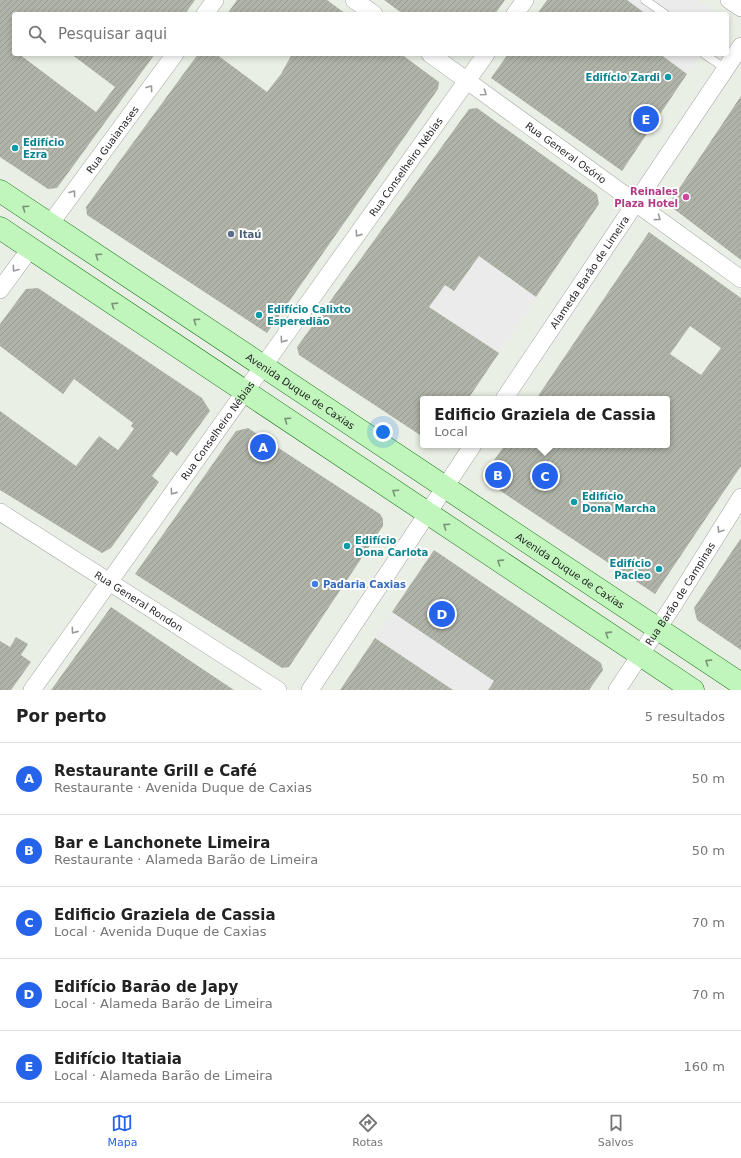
<!DOCTYPE html>
<html lang="pt">
<head>
<meta charset="utf-8">
<style>
  :root { --surface:#fff; --page:#f2f2f2; --text:#222; --muted:#767676; --line:#e0e0e0; --accent:#2563eb }
  body { margin:0; font-family:"DejaVu Sans",sans-serif; background:var(--page); color:var(--text) }
  .you { position:absolute; left:383px; top:432px; width:14px; height:14px; margin:-10px; border:3px solid #fff; border-radius:50%; background:#1a73e8; box-shadow:0 0 0 6px #1a73e833 }
  .badge { display:grid; place-items:center; width:26px; height:26px; border-radius:50%; background:var(--accent); color:#fff; font-size:13px; font-weight:700 }
  .pin { position:absolute; translate:-50% -50%; border:2px solid #fff; box-shadow:0 1px 4px #0006 }
  .popup { position:absolute; left:420px; top:396px; width:250px; height:52px; box-sizing:border-box; display:grid; place-content:center; border-radius:4px; background:var(--surface); filter:drop-shadow(0 1px 3px #0005); font-size:13px; white-space:nowrap; color:var(--muted) }
  .popup b { font-size:15px; color:var(--text) }
  .popup::after { content:''; position:absolute; left:50%; top:100%; margin-left:-8px; border:8px solid transparent; border-top-color:var(--surface) }
  .list { margin:0; padding:0; list-style:none }
  h2 { display:flex; justify-content:space-between; align-items:center; height:52px; margin:0; padding:0 16px; font-size:17px }
  h2 small { font-size:13px; font-weight:400; color:var(--muted) }
  .list li { display:grid; grid-template-columns:26px 1fr auto; gap:12px; align-items:center; box-sizing:border-box; height:72px; padding:0 16px; border-top:1px solid var(--line) }
  .list b { display:block; font-size:15px; white-space:nowrap }
  .list p { margin:0; font-size:13px; white-space:nowrap; color:var(--muted) }
  .list em { font-size:13px; font-style:normal; color:var(--muted) }
  .icon { flex:none; width:22px; height:22px; fill:none; stroke:currentColor; stroke-width:2; stroke-linecap:round; stroke-linejoin:round }
  .map { position:relative; flex:none; width:741px; height:690px; overflow:hidden }
  .search { position:absolute; background:var(--surface); box-shadow:0 2px 6px #0003; left:12px; right:12px; top:12px; height:44px; display:flex; align-items:center; gap:10px; box-sizing:border-box; padding:0 14px; border-radius:4px; color:var(--muted); font-size:15px }
  .sheet { height:412px; background:var(--surface) }
  nav { display:flex; justify-content:space-around; align-items:center; box-sizing:border-box; height:56px; border-top:1px solid var(--line); background:var(--surface); font-size:11px; color:var(--muted) }
  nav a { display:grid; justify-items:center; gap:2px }
  nav .on { color:var(--accent) }
  .map>svg:first-child { display:block }
  .parking { fill:#ebebeb }
  .building { fill:url(#building-hatch); fill-rule:evenodd }
  .lines { fill:none; stroke-linecap:round; stroke-linejoin:round }
  .service-casing { stroke:#a3a3a3; stroke-width:9 }
  .minor-casing { stroke:#a3a3a3; stroke-width:18 }
  .secondary-casing { stroke:#0b700b; stroke-width:23 }
  .service { stroke:#fff; stroke-width:8 }
  .minor { stroke:#fff; stroke-width:17 }
  .secondary { stroke:#c0f6bc; stroke-width:22 }
  .oneway { stroke:#9a9a9a }
  .oneway2 { stroke:#789575 }
  .culture-dot { fill:#0f9aa8; stroke:#fff; stroke-width:1.5 }
  .hotel-dot { fill:#d1479c; stroke:#fff; stroke-width:1.5 }
  .service-dot { fill:#5c6f8a; stroke:#fff; stroke-width:1.5 }
  .shop-dot { fill:#3f7fe0; stroke:#fff; stroke-width:1.5 }
  .labels { text-anchor:middle; dominant-baseline:central; stroke-width:4; stroke-linejoin:round; paint-order:stroke }
  .culture-label { font-size:10px; font-weight:bold; fill:#0d838f; stroke:#fff; text-anchor:start }
  .street-label { font-size:10px; fill:#1f1f1f; stroke:#fff }
  .hotel-label { font-size:10px; font-weight:bold; fill:#b23c85; stroke:#fff; text-anchor:end }
  .service-label { font-size:10px; font-weight:bold; fill:#4e5e75; stroke:#fff; text-anchor:start }
  .shop-label { font-size:10px; font-weight:bold; fill:#366cbe; stroke:#fff; text-anchor:start }
</style>
</head>
<body>
<div class="map">
<svg width="741" height="690" viewBox="0 0 741 690">
  <defs>
    <pattern id="building-hatch" width="6" height="6" patternUnits="userSpaceOnUse"><rect width="6" height="6" fill="#b0b4a8"/><path d="M-1 1l2-2M0 6l6-6M5 7l2-2" fill="none" stroke="#979a90"/></pattern>
  </defs>
  <rect width="100%" height="100%" fill="#eaefe5"/>
  <path class="parking" d="M587,0H698L717,14H605Z
    M660,54H700L687,74Z
    M469,249L536,297L499,353L429,307Z
    M392,612L494,681L488,690H453L375,638Z"/>
  <path class="building" d="M0,0H195L185,14H14V54H19L96,112L115,87L71,54H155L57,188L48,189L0,157Z
    M237,0H327L346,14H227Z
    M384,0H505L495,14H403Z
    M547,0H627L646,14H537Z
    M198,54H216L267,92L281,74L292,54H401L439,82L438,89L267,333L87,215L86,207Z
    M508,54H660L687,74L622,171L491,78Z
    M741,96V260L674,209L672,206V199Z
    M477,108L597,194L599,204L536,297L479,256L454,291L445,285L429,307L499,353L468,399H423V437L299,355L297,347L469,109Z
    M649,232L741,298V466L655,594L487,482L485,473L505,445H667V399H536ZM690,326L721,348L701,375L670,354Z
    M38,288L202,398L210,411L177,456L171,451L152,476L159,482L111,548L102,553L0,490V411L76,466L99,436L118,450L134,429L131,426L133,423L74,379L63,394L0,346V324L26,289Z
    M248,428L380,514L383,519V526L289,667L282,668L135,574L236,431Z
    M741,538V650L697,620L694,608Z
    M434,550L601,663L603,670L589,690H488L494,681L392,612Z
    M111,607L186,658L234,690H51Z
    M16,637L28,644L21,655L31,662L11,690H0V641L10,647Z
    M375,638L453,690H340Z"/>
  <g class="lines">
    <defs>
      <path id="service" d="M645,0L665,14
        M704,54L726,69"/>
      <g id="minor">
        <path d="M354,0L374,14"/>
        <path d="M729,0L741,8"/>
        <path d="M205,14L215,0"/>
        <path d="M515,14L525,0"/>
        <path id="s1" d="M430,54L741,279"/>
        <path id="s2" d="M50,224L175,54"/>
        <path d="M0,290L30,249"/>
        <path id="s3" d="M504,399L741,46"/>
        <path id="s4" d="M0,512L278,690"/>
        <path id="s5" d="M32,690L486,54"/>
        <path d="M310,690L473,445"/>
        <path id="s6" d="M617,690L674,604L741,497"/>
      </g>
      <g id="secondary">
        <path id="s7" d="M0,191L741,684"/>
        <path d="M0,228L693,690"/>
      </g>
    </defs>
    <use href="#service" class="service-casing"/>
    <use href="#minor" class="minor-casing"/>
    <use href="#secondary" class="secondary-casing"/>
    <use href="#service" class="service"/>
    <use href="#minor" class="minor"/>
    <use href="#secondary" class="secondary"/>
  </g>
  <defs><path id="oneway-chevron" d="M-2-3.5L2.5 0L-2 3.5" fill="none" stroke-width="1.6" stroke-linecap="round" stroke-linejoin="round"/></defs>
  <g class="oneway">
    <use href="#oneway-chevron" transform="translate(150 88) rotate(-54)"/>
    <use href="#oneway-chevron" transform="translate(484 93) rotate(35)"/>
    <use href="#oneway-chevron" transform="translate(73 193) rotate(-54)"/>
    <use href="#oneway-chevron" transform="translate(658 218) rotate(36)"/>
    <use href="#oneway-chevron" transform="translate(358 234) rotate(125)"/>
    <use href="#oneway-chevron" transform="translate(15 269) rotate(126)"/>
    <use href="#oneway-chevron" transform="translate(283 340) rotate(125)"/>
    <use href="#oneway-chevron" transform="translate(173 492) rotate(125)"/>
    <use href="#oneway-chevron" transform="translate(720 530) rotate(122)"/>
    <use href="#oneway-chevron" transform="translate(74 631) rotate(125)"/>
  </g>
  <g class="oneway2">
    <use href="#oneway-chevron" transform="translate(25 208) rotate(-146)"/>
    <use href="#oneway-chevron" transform="translate(98 256) rotate(-146)"/>
    <use href="#oneway-chevron" transform="translate(114 305) rotate(-146)"/>
    <use href="#oneway-chevron" transform="translate(196 321) rotate(-146)"/>
    <use href="#oneway-chevron" transform="translate(287 420) rotate(-146)"/>
    <use href="#oneway-chevron" transform="translate(395 492) rotate(-146)"/>
    <use href="#oneway-chevron" transform="translate(446 526) rotate(-146)"/>
    <use href="#oneway-chevron" transform="translate(500 562) rotate(-147)"/>
    <use href="#oneway-chevron" transform="translate(608 634) rotate(-147)"/>
    <use href="#oneway-chevron" transform="translate(708 662) rotate(-147)"/>
  </g>
  <g class="culture-dot">
    <circle cx="668" cy="77" r="4"/>
    <circle cx="15" cy="148" r="4"/>
    <circle cx="259" cy="315" r="4"/>
    <circle cx="574" cy="502" r="4"/>
    <circle cx="347" cy="546" r="4"/>
    <circle cx="659" cy="569" r="4"/>
  </g>
  <circle class="hotel-dot" cx="686" cy="197" r="4"/>
  <circle class="service-dot" cx="231" cy="234" r="4"/>
  <circle class="shop-dot" cx="315" cy="584" r="4"/>
  <g class="labels">
    <g class="culture-label">
      <text x="660" y="77" text-anchor="end">Edifício Zardi</text>
      <text x="23" y="142">Edifício<tspan x="23" dy="12">Ezra</tspan></text>
      <text x="267" y="309">Edifício Calixto<tspan x="267" dy="12">Esperedião</tspan></text>
      <text x="582" y="496">Edifício<tspan x="582" dy="12">Dona Marcha</tspan></text>
      <text x="355" y="540">Edifício<tspan x="355" dy="12">Dona Carlota</tspan></text>
      <text x="651" y="563" text-anchor="end">Edifício<tspan x="651" dy="12">Pacleo</tspan></text>
    </g>
    <g class="street-label">
      <text stroke="none"><textPath href="#s2" startOffset="105">Rua Guaianases</textPath></text>
      <text stroke="none"><textPath href="#s1" startOffset="168">Rua General Osório</textPath></text>
      <text stroke="none"><textPath href="#s5" startOffset="643">Rua Conselheiro Nébias</textPath></text>
      <text stroke="none"><textPath href="#s3" startOffset="153">Alameda Barão de Limeira</textPath></text>
      <text stroke="none"><textPath href="#s7" startOffset="361">Avenida Duque de Caxias</textPath></text>
      <text stroke="none"><textPath href="#s5" startOffset="319">Rua Conselheiro Nébias</textPath></text>
      <text stroke="none"><textPath href="#s7" startOffset="685">Avenida Duque de Caxias</textPath></text>
      <text stroke="none"><textPath href="#s6" startOffset="115">Rua Barão de Campinas</textPath></text>
      <text stroke="none"><textPath href="#s4" startOffset="165">Rua General Rondon</textPath></text>
    </g>
    <g class="hotel-label">
      <text x="678" y="191">Reinales<tspan x="678" dy="12">Plaza Hotel</tspan></text>
    </g>
    <g class="service-label">
      <text x="239" y="234">Itaú</text>
    </g>
    <g class="shop-label">
      <text x="323" y="584">Padaria Caxias</text>
    </g>
  </g>
</svg>
<div class="you"></div>
<div class="pin badge" style="left:263px;top:447px">A</div>
<div class="pin badge" style="left:498px;top:475px">B</div>
<div class="pin badge" style="left:545px;top:476px">C</div>
<div class="popup"><b>Edificio Graziela de Cassia</b>Local</div>
<div class="pin badge" style="left:442px;top:614px">D</div>
<div class="pin badge" style="left:646px;top:119px">E</div>
<div class="search"><svg class="icon" aria-label="search" viewBox="0 0 24 24"><circle cx="10" cy="10" r="6"/><path d="M15 15l6 6"/></svg>Pesquisar aqui</div>
</div>
<section class="sheet">
<h2>Por perto<small>5 resultados</small></h2>
<ul class="list">
<li><span class="badge">A</span><div><b>Restaurante Grill e Café</b><p>Restaurante · Avenida Duque de Caxias</p></div><em>50 m</em></li>
<li><span class="badge">B</span><div><b>Bar e Lanchonete Limeira</b><p>Restaurante · Alameda Barão de Limeira</p></div><em>50 m</em></li>
<li><span class="badge">C</span><div><b>Edificio Graziela de Cassia</b><p>Local · Avenida Duque de Caxias</p></div><em>70 m</em></li>
<li><span class="badge">D</span><div><b>Edifício Barão de Japy</b><p>Local · Alameda Barão de Limeira</p></div><em>70 m</em></li>
<li><span class="badge">E</span><div><b>Edifício Itatiaia</b><p>Local · Alameda Barão de Limeira</p></div><em>160 m</em></li>
</ul>
</section>
<nav>
<a class="on"><svg class="icon" aria-label="map" viewBox="0 0 24 24"><path d="M3 6l6-2 6 2 6-2v14l-6 2-6-2-6 2zM9 4v14M15 6v14"/></svg>Mapa</a>
<a><svg class="icon" aria-label="directions" viewBox="0 0 24 24"><path d="M12 3l9 9-9 9-9-9zM9 14v-3h6M13 9l2 2-2 2"/></svg>Rotas</a>
<a><svg class="icon" aria-label="saved" viewBox="0 0 24 24"><path d="M7 4h10v16l-5-4-5 4z"/></svg>Salvos</a>
</nav>
</body>
</html>
